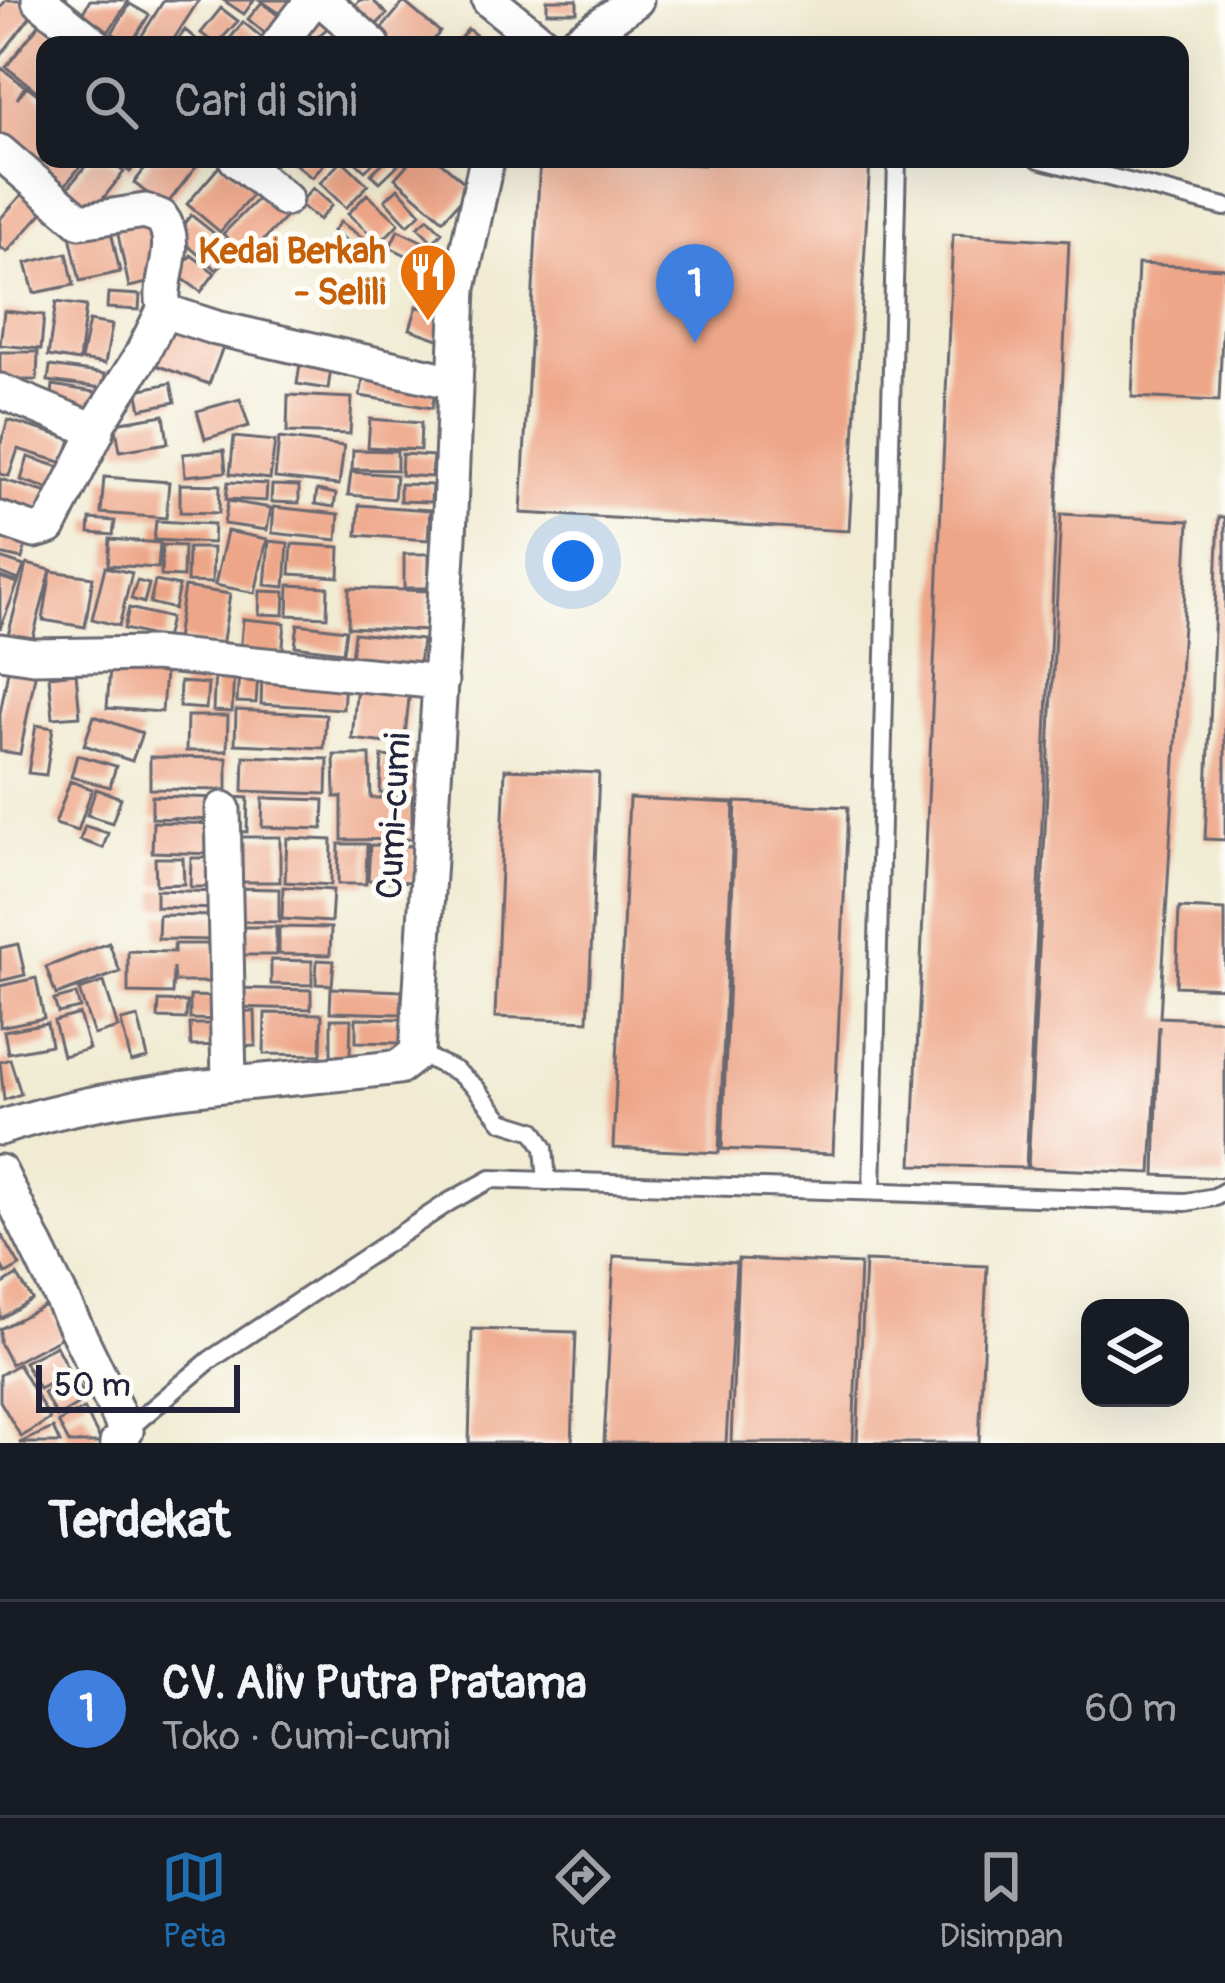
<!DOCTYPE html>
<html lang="id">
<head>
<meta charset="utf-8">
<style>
  :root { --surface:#171b24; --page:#242831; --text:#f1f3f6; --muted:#9ea1a6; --line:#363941; --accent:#1f6fb2 }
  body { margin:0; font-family:Pangolin,sans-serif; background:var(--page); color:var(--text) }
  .controls { position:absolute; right:36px; bottom:36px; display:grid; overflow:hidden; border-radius:24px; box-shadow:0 12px 48px #0002 }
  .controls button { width:108px; height:108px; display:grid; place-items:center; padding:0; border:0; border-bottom:3px solid var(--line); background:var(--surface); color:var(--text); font:60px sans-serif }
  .scale { position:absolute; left:36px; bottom:30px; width:204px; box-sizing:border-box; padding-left:12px; border:6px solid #22223b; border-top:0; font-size:33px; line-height:42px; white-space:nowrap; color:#22223b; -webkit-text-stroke:9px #fdfcf7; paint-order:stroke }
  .you { position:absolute; left:573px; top:561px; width:42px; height:42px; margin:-30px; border:9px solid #fff; border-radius:50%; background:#1a73e8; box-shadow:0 0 0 18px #1a73e833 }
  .badge { display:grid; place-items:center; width:78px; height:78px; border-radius:50%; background:var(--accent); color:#fff; font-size:39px; font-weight:700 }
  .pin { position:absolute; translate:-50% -99px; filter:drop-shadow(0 3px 6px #0008) }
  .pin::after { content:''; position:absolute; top:63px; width:42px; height:36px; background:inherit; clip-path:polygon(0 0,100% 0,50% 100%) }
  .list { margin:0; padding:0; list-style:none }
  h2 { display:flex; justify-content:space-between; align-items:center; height:156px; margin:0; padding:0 48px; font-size:51px }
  h2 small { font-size:39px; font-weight:400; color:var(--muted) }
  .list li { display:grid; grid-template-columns:78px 1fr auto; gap:36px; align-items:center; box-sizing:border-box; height:216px; padding:0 48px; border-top:3px solid var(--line) }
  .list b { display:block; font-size:45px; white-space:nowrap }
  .list p { margin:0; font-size:39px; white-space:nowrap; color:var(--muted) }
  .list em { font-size:39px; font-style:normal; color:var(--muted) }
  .icon { flex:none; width:66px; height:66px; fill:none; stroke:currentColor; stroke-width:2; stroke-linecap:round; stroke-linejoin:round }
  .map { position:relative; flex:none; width:1225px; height:1443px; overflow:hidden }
  .search { position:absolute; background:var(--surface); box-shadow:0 12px 48px #0002; left:36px; right:36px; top:36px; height:132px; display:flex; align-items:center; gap:30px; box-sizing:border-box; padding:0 42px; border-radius:24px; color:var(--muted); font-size:45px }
  .sheet { height:372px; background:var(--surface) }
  nav { display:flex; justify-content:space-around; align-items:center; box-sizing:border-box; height:168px; border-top:3px solid var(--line); background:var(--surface); font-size:33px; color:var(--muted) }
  nav a { display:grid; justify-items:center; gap:6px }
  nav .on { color:var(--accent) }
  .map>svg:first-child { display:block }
  .building { fill:#eea688 }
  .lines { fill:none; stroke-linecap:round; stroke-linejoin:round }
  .service-casing { stroke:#6a6870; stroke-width:22 }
  .minor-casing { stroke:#6a6870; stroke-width:39 }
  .service { stroke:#fff; stroke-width:16 }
  .minor { stroke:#fff; stroke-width:33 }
  .labels { text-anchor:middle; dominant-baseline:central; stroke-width:10; stroke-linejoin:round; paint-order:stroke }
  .food-label { font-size:36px; font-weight:bold; fill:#c56008; stroke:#fdfcf7; text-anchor:end }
  .street-label { font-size:36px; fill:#22223b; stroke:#fdfcf7 }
</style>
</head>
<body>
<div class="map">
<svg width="1225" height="1443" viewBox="0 0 1225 1443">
  <rect width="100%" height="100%" fill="#fdfcf7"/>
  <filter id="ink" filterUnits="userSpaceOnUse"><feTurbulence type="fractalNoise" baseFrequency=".00833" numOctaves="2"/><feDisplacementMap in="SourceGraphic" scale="24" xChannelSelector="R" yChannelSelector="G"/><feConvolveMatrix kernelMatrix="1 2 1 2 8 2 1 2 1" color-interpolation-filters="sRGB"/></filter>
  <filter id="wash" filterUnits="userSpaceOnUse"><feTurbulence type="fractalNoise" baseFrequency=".004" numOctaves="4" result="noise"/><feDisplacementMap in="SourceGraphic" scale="48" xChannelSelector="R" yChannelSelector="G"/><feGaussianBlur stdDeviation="2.7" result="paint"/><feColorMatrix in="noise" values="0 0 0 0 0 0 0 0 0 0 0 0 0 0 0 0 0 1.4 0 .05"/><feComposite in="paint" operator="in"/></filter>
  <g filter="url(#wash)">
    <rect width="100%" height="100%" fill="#f0ebd2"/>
    <g id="blocks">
      <path class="building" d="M6,0H19L34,12L0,56V8Z
        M90,0H129L109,31L82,14Z
        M164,0H199L170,45H136Z
        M223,0H254L244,14Z
        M260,0H306L291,21Z
        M360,0H372L387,14L373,28L351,9Z
        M547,0H577V12H547Z
        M262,2L287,23L273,40L248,19Z
        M404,2L440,32L429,45H390L377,34Z
        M130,4L149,15L131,44L112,33Z
        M221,8L238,21L216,45L201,33Z
        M319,10L332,24L314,40L301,25Z
        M41,22L71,45H45V84L38,92L6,67Z
        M243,22L271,45H225Z
        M468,29L488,45H454Z
        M185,30L197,40L193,45H174Z
        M508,30L522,45L494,42Z
        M0,67L25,86L17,99L27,86L45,100V154L32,170L0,141Z
        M44,159H86L60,192L34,172Z
        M91,159H107L124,172L91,214L64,193Z
        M114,159H140L130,172Z
        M152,159H202L165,207L134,183Z
        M289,159H328L312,178Z
        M352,159H377L365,171Z
        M387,159H404L380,182L371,174Z
        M412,159H437L471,188L443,220L395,178Z
        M540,159L704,165L705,159H870L849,531L521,513Z
        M342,160L368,185L346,208L320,183Z
        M223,162L256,191L220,232L187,204Z
        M313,188L332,205L319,220L299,204Z
        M398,188L421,213L408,225L385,200Z
        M25,191L46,209L7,252L0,247V219Z
        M264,192L288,215L247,257L223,234Z
        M367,194L399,223L380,243L348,214Z
        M191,215L234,249L217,270L175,235Z
        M154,217L166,279L129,287L116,225Z
        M428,218L442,232L433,242L418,227Z
        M109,222L120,272L80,281L69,231Z
        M340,222L375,246L368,256L333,231Z
        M398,230L440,250L432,268L390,247Z
        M953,234L1069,241L1026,1168L912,1165Z
        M67,253L74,285L34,293L26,263Z
        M191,255L215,273L201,292L176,274Z
        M1138,264L1225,268L1219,401L1132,397Z
        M108,293L140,295L139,310L107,308Z
        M56,302L86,306L79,361L48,356Z
        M417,306L446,317L441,340L410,329Z
        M4,311L44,315L41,349L0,345Z
        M170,319L226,339L209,384L153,364Z
        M89,321L112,325L105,364L81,360Z
        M0,352H38L37,380H0Z
        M300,364L331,369L328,389L297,384Z
        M50,366L105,374L103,388L48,381Z
        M365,369L437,381L432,408L360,396Z
        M171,383L175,402L141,409L137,390Z
        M53,385L100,393L98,411L51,404Z
        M288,395L352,398L350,434L287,432Z
        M240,399L249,426L205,439L197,411Z
        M164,415L168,443L120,451L115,423Z
        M370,419L421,423L420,450L368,447Z
        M8,420L71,439L64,463L18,449L9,476L0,474V446Z
        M234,437L275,441L270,479L230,474Z
        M279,438L344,446L339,485L275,478Z
        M224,450L226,472L185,476L183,454Z
        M353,450L397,451V470L352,469Z
        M402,454L433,456L431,477L401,475Z
        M28,457L63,468L56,491L21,480Z
        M351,472L396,475L394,499L348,495Z
        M104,477L169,482L166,518L101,513Z
        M0,479L48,493L39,524L0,512Z
        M228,482L267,484L266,501L226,499Z
        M180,484L220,485L219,513L180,512Z
        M400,484L432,485L431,502L400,501Z
        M272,485L299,486V503L271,502Z
        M317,490L336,494L334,507L315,504Z
        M228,501L271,508L267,530L224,524Z
        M359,505L430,510L428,540L357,535Z
        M274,507L339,514L337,540L272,533Z
        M1061,514L1189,521L1160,1017L1225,1020V1178L1155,1175L1159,1026L1151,1173L1028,1168Z
        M1219,517H1225V840L1205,839Z
        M90,519L115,521L113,535L89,533Z
        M156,521L214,524L213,543L154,540Z
        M0,528L28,535L22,559L0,554Z
        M227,531L267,539L255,593L215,585Z
        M110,539L160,543L158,568L108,565Z
        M269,541L288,543L285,587L265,585Z
        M292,544L340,547L339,577L290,574Z
        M162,545L184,546L183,577L161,576Z
        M188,548H213L212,583L187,582Z
        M404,554H429V588H404Z
        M0,558L24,566L19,580L0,573Z
        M27,564L51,570L31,645L7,639Z
        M105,567L132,573L119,626L92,619Z
        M51,571L93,577L85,627L43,620Z
        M0,577L18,583L0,629Z
        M137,581L149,584L144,603L131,599Z
        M155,581L179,586L174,609L150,603Z
        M289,585L328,587L327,617L288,615Z
        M184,587L230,594L222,647L176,639Z
        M349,588L429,591L428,631L348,627Z
        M260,591L285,592L284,615L259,614Z
        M129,608L170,618L165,639L124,629Z
        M243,619L285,623L282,657L240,653Z
        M298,624L346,630L343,652L295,646Z
        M354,633L422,640L418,673L350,666Z
        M9,665L36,670L20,754L0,751V714Z
        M110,668L165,672L162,712L107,708Z
        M215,669L234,670L232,712L213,711Z
        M239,671L258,673L256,703L237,702Z
        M76,673L80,716L53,718L49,676Z
        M262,675L345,681L343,709L261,704Z
        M180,682L208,684L206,709L179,707Z
        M357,684L410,689L404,745L352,739Z
        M236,710L326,715L324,748L235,744Z
        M94,716L142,733L132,761L84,745Z
        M187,716H228L227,751H186Z
        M36,725L53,728L46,775L28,773Z
        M77,755L116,766L110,787L71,777Z
        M334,755H370L371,798H412V839L342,840V797H335Z
        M244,756L328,759L327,794L243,791Z
        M382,756L417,759L414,796L380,793Z
        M150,757L227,758V790L150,789Z
        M505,769L599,773L588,1021L495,1017Z
        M70,781L92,789L78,831L55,824Z
        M96,789L121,798L112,823L87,815Z
        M152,796L223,798L222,820L152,818Z
        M230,797L248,798L247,832L229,831Z
        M263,798L324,800L323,829L262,827Z
        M629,798L734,803L719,1153L613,1148Z
        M736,802L848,807L833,1154L722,1149Z
        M153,822L215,824L214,854L152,852Z
        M85,826L108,833L103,848L80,840Z
        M230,837H280V882H230Z
        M287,838L332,840L331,885L285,882Z
        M339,844H367L366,884H338Z
        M370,845L415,846L414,882L368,880Z
        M155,858H183L184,884L156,885Z
        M191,858H218L217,887H190Z
        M283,887L333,890L331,922L282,919Z
        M229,888L279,889V922L229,921Z
        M156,890L218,892V909L156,907Z
        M1179,908L1225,910V988L1176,986Z
        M159,915L216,916V940L158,939Z
        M229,927H276V955H229Z
        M279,927L331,928L330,955L279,954Z
        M109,943L120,972L56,995L46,967Z
        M18,944L25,975L0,981V948Z
        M174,944H216V982H174L173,968L172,994L128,993V951L174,952Z
        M271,960L312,961V985L271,984Z
        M317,960L334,961L332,985L316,984Z
        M36,978L44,1018L0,1027V986Z
        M104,982L118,1028L94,1035L79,990Z
        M236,988L311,990V1009L235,1007Z
        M331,988L402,991L401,1014L330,1012Z
        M76,994L80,1008L58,1013L54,1000Z
        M190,996L222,997V1020L190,1019Z
        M159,1001L187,1002L186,1019L158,1018Z
        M255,1011L256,1046L234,1047L232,1012Z
        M265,1013L322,1014L321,1055L264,1054Z
        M79,1014L89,1049L63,1056L54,1021Z
        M138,1017L148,1058L131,1062L121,1021Z
        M356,1018L402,1019L401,1043L356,1042Z
        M331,1019H351L350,1056L331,1055Z
        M47,1023L51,1045L8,1053L4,1031Z
        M190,1024H225V1045L191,1046Z
        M10,1059L21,1094L4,1100L0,1062Z
        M0,1232L20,1266L6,1274L0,1263Z
        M614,1256L736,1263L726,1443H604Z
        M738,1259L860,1264L853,1443H731Z
        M865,1261L987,1266L979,1443H857Z
        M17,1275L32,1299L0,1319V1286Z
        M47,1304L64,1336L11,1364L0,1343V1329Z
        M472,1329L576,1332L572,1443H469Z
        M56,1346L70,1373L39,1389L24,1362Z
        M18,1364L50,1419L21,1437L0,1401V1375Z
        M73,1375L87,1399L57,1417L43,1393Z
        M84,1409L102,1443H69L58,1422Z
        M53,1428L60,1443H19Z"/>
    </g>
  </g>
  <g filter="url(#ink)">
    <use href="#blocks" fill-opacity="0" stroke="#6a6870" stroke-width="3"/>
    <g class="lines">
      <defs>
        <path id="service" d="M1039,159L1225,207
          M417,1053L456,1071L475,1087L502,1121L534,1131L544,1148L547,1181
          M872,1191L897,159
          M126,1431L210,1360L449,1202L491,1179L1186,1202L1215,1197L1225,1191"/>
        <path id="minor" d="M39,0L95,45
          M322,0L373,45
          M489,0L545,45
          M278,45L313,0
          M572,45L636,0
          M0,152L80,221L145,211L161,217C184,247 152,289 167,312L216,328L454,382
          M236,159L285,199
          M0,391L97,431L49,527L35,531L0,519
          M95,428L140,358L164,310
          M0,651L33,656L154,654L441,682
          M223,809L229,1081
          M0,1128C130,1085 264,1084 399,1067L417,1053L449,537L459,288L487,159
          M0,1172L126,1431L117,1443"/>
      </defs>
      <use href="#service" class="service-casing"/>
      <use href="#minor" class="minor-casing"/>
      <use href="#service" class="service"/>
      <use href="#minor" class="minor"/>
    </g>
  </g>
  <defs>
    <symbol id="restaurant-pin" viewBox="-11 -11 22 30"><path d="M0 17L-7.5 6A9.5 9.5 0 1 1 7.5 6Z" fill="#e8710a" stroke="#fdfcf7"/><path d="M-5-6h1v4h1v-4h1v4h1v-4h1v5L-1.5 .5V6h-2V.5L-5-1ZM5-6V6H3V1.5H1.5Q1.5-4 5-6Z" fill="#fff"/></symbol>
  </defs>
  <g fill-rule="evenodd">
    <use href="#restaurant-pin" x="395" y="239" width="66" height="90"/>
  </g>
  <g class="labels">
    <g class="food-label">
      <text x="386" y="251">Kedai Berkah<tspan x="386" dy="41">- Selili</tspan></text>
    </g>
    <g class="street-label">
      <text transform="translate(394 816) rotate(-87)">Cumi-cumi</text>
    </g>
  </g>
</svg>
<div class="controls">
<button><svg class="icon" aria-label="layers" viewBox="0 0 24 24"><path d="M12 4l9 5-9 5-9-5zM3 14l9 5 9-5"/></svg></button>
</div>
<div class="scale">50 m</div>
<div class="you"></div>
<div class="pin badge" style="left:695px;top:343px;background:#3f7fe0">1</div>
<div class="search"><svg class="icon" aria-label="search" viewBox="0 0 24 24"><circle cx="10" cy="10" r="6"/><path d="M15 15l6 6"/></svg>Cari di sini</div>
</div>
<section class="sheet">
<h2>Terdekat<small></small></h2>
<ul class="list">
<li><span class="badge" style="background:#3f7fe0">1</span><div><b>CV. Aliv Putra Pratama</b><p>Toko · Cumi-cumi</p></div><em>60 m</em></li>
</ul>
</section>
<nav>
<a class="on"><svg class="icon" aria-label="map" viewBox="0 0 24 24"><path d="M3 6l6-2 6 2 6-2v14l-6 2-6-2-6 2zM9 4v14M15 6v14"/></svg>Peta</a>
<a><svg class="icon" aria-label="directions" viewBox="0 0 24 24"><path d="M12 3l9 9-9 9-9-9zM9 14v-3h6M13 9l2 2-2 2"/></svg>Rute</a>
<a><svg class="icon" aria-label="saved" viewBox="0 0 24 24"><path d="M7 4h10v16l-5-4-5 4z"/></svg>Disimpan</a>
</nav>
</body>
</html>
